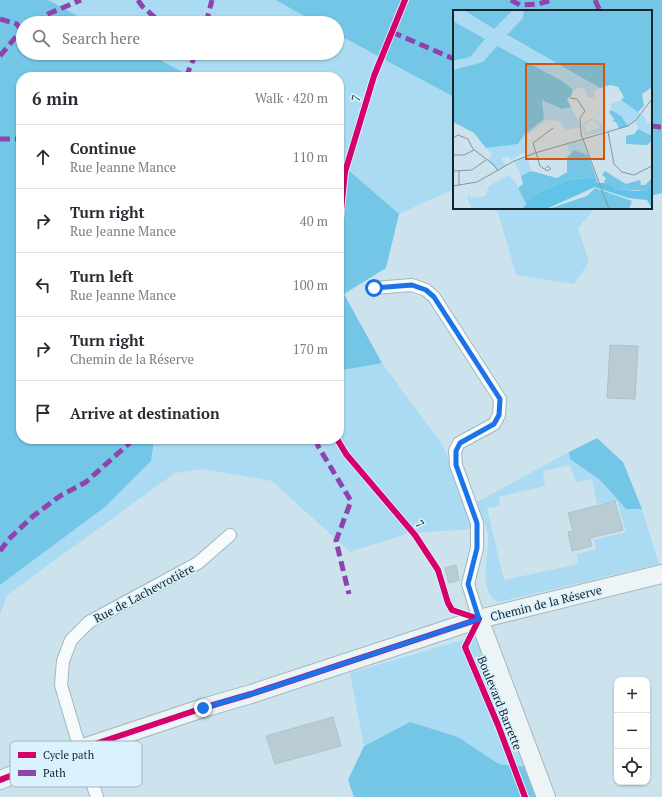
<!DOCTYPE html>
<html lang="en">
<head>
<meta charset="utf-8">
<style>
  :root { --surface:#fff; --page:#f2f2f3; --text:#2b2b33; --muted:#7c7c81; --line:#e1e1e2 }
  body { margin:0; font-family:"PT Serif",serif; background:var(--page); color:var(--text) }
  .controls { position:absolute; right:12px; bottom:12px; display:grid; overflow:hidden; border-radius:8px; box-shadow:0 1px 3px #0004 }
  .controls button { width:36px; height:36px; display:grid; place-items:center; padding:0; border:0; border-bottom:1px solid var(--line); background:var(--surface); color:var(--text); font:20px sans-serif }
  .stop { position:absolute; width:12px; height:12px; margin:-9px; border:3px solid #1a73e8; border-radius:50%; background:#fff }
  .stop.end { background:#1a73e8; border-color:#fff; box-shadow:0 1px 4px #0008 }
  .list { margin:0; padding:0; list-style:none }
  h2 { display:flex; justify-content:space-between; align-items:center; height:52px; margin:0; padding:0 16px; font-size:17px }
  h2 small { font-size:13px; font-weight:400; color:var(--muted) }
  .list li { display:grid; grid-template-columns:26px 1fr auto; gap:12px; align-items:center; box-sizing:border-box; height:64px; padding:0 16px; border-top:1px solid var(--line) }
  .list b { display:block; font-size:15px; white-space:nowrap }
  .list p { margin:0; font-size:13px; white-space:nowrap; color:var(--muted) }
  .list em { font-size:13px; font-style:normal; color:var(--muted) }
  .icon { flex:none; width:22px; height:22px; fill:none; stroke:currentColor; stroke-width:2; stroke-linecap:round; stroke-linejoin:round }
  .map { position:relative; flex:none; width:662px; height:797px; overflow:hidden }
  .search { position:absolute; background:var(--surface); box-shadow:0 1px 3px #0004; left:16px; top:16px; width:328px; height:44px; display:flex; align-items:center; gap:10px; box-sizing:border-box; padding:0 14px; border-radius:22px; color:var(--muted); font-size:15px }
  .panel { position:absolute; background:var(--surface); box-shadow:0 1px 3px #0004; left:16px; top:72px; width:328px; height:372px; border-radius:16px }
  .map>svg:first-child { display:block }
  .green { fill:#aadbf2; fill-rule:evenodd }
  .forest { fill:#73c6e5 }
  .building { fill:#b9cbd3; stroke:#afc1c9 }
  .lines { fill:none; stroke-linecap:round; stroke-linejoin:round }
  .street-casing { stroke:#a3b5be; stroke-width:14 }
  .secondary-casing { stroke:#a3b5be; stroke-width:20 }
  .street { stroke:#f7fbfc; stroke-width:12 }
  .secondary { stroke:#edf4f6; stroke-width:18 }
  .quiet { stroke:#8e44ad; stroke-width:5; stroke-dasharray:10 5; stroke-linecap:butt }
  .cycleway-casing { stroke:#daf2fd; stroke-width:8 }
  .cycleway { stroke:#d6006c; stroke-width:6 }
  .route { stroke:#1a73e8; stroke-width:5 }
  .labels { text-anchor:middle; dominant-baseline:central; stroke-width:3.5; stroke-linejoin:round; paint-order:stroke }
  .street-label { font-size:12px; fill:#14242b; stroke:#daf2fd }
  .inset-road { fill:none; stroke:#8297a0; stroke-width:1 }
  .view { fill:#d3540f; fill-opacity:0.15; stroke:#d3540f; stroke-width:2 }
  .inset-edge { fill:none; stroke:#14242b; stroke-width:2 }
  .key { fill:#daf2fd; stroke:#9fb4be; stroke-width:1 }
  .key-label { font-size:11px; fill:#14242b }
</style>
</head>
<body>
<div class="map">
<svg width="662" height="797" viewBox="0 0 662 797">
  <rect width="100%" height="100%" fill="#cce3ee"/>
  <path class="green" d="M48,0H276L316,23H91Z
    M337,34L454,97V193L450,191L399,214L339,162V77H192L147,53H337Z
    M489,208H595L578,228L589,262L574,284L516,275L498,212Z
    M382,363L442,444L468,507L473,529L409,533L350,552L272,481L204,469L175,473L7,595L0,615V585L105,507L151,461L153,448V439H339V372Z
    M569,452L570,459L600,480L626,509H642L659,564L499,602C476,593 490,554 488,534C486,523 480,513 475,503ZM570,465L576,482L592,479L597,504L617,501L626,532L594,540L596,549L577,554L578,564L504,580L487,508L500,506L499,497L545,486L543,471Z
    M476,636L527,767L499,764L458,737L410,722L364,746L350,673Z"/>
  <path class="forest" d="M0,0H48L91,23H23V53H147L192,77H21V439H153V448L151,461L105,507L0,585Z
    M276,0H662V193L651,196V11H454V97L337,34V23H316Z
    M339,162L399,214L386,268L344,294L382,363L339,371Z
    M597,438L623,462L642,509H626L600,480L570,459L569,452Z
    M410,722L458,737L499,764L527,767L537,797H354L348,780L364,746Z"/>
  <path class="building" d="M610,345L638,346L635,399L607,398Z
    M615,501L623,530L590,538L592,546L572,551L568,532L573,531L568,513Z
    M456,565L459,580L449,583L445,568Z
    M333,717L341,746L275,764L266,736Z"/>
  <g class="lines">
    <defs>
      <path id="street" d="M374,288L412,285L426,290L434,297L500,399L499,415L494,424L459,443L455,451L456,465L477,523V548L468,584L479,619
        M97,797L80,749L61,685L63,661L71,640L89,622L198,563L230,535"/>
      <path id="secondary" d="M479,619L546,797
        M0,780L80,749L203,708L251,694L479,619L662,574"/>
    </defs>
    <use href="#street" class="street-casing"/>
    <use href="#secondary" class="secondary-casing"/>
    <use href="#street" class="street"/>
    <use href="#secondary" class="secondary"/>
    <path class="quiet" d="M138,0L142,6L161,23
      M511,0L520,5L538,4L552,0
      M595,0L600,11
      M0,19L17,24L22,32
      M35,23L48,14L81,0
      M206,23L212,0
      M392,32L454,59
      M0,56L19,33L23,31
      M186,77L196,53
      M651,126L662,127
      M0,139H21
      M316,439L318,446L351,501L336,541L349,594
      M0,551L9,539L32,517L60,496L86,482L134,439"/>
    <defs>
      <path id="cycleway" d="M339,229L345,172L374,76L405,0
        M337,439L346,454L415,535L438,570L448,603L452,610L479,619
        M479,619L465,647L498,725L525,797
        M0,780L80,749L203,708L251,694L479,619"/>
    </defs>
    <use href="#cycleway" class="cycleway-casing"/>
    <use href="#cycleway" class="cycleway"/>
  </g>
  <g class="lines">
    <path class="route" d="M203,708L251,694L479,619L468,584L477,548V523L456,465V451L460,443L494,424L499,415L500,399L434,297L426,290L412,285L374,288"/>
  </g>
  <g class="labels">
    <g class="street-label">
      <text transform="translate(356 98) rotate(-73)">7</text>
      <text transform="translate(420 524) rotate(51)">7</text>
      <text transform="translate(144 593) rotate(-28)">Rue de Lachevrotière</text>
      <text transform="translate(546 603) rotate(-14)">Chemin de la Réserve</text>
      <text transform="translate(500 703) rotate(68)">Boulevard Barrette</text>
    </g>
  </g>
  <g transform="translate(453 10)">
    <rect width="199" height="199" fill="#cce3ee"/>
    <path d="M0,0H11L41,19L60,0H71L70,8L54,26L147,78L141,81V88L134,87L132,79L126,77L120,80L111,72L30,52L0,60V51L17,47L32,29L0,11ZM89,90L109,99L118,97L129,117L114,120L105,111L93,110L74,125L71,132L74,141L58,150L55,146L48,148L53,156L45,161L35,150L40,144L33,138L65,134L71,125L91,109ZM168,90L192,107L193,113L199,114V126L185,119L183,111L175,116L158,100V94ZM140,108L149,115L151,121L132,126L129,114ZM140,109L147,117L133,123L131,115ZM129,130L135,145L121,140L116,143L114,134ZM74,146L78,161L68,166L61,151ZM55,165L62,171L74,196L69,199H19L14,188L16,185L18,188L32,186L36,176Z" fill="#aadbf2" fill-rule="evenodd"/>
    <path d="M11,0H60L41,19ZM71,0H199V77L189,84L191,96L185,102L168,90L171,87L165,77L157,75L147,78L54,25L70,8ZM0,11L32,29L17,47L0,51ZM44,36L111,72L120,80L118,86L114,89L118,97L109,99L89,90L91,109L71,125L65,134L33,138L21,123L0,112V60L30,52ZM158,100L168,106L175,116L166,119L163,112H160L161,109L156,102ZM185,119L199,126V131L194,135L173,134V126L181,124ZM121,140L135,145L145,173L132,168L116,170L84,183L74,196L65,178L70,174L68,166L78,161L104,168L114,162V147ZM152,161L173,174L187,170L188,175H192L199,168V176L193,181L163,179L151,172L153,168L149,165ZM142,178L179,191L176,199H95L134,186Z" fill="#73c6e5"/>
    <path d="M132,168L142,169L144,173H155L163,179L182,181H193L199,176V199L194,190L175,188L142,177L93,199H69L84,183L116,170Z" fill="#62c3e8"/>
    <path class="inset-road" d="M117,88L124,89L132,101L127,108L128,124L156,199M155,122L161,154L169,162L181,165L199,156M0,128L5,125L15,129L20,139L41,155L45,161M0,145H11L21,140M92,159L95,156L98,159L94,161L87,156L80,133L100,118M0,161L19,160L33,150M6,161V176M0,176L24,172L61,151L82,143L175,116L183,110L199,89"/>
    <path class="view" d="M73,54H151V149H73Z"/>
    <rect width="199" height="199" class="inset-edge"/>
  </g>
  <rect x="10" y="741" width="132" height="46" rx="6" class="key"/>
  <rect x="18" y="752" width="18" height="6" fill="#d6006c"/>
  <rect x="18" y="770" width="18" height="6" fill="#8e44ad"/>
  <g class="key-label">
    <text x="43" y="759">Cycle path</text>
    <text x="43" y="777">Path</text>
  </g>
</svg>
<div class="controls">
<button>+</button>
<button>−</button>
<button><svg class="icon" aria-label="locate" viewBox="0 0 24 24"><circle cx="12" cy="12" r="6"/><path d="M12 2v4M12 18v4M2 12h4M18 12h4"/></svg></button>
</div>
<div class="stop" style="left:374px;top:288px"></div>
<div class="stop end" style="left:203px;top:708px"></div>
<div class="search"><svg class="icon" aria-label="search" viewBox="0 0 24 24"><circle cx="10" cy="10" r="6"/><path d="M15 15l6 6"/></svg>Search here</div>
<section class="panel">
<h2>6 min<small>Walk · 420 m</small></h2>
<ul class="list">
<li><svg class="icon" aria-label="ahead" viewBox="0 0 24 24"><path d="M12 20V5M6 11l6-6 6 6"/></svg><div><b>Continue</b><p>Rue Jeanne Mance</p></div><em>110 m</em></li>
<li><svg class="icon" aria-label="right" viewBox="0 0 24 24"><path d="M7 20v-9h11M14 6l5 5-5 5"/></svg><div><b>Turn right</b><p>Rue Jeanne Mance</p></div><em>40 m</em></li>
<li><svg class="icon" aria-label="left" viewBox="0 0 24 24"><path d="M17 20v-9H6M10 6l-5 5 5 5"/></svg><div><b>Turn left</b><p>Rue Jeanne Mance</p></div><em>100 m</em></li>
<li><svg class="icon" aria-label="right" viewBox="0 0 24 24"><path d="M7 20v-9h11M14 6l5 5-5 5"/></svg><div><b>Turn right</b><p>Chemin de la Réserve</p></div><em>170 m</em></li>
<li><svg class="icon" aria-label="arrive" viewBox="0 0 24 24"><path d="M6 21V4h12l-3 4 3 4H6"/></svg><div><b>Arrive at destination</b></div></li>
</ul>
</section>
</div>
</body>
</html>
